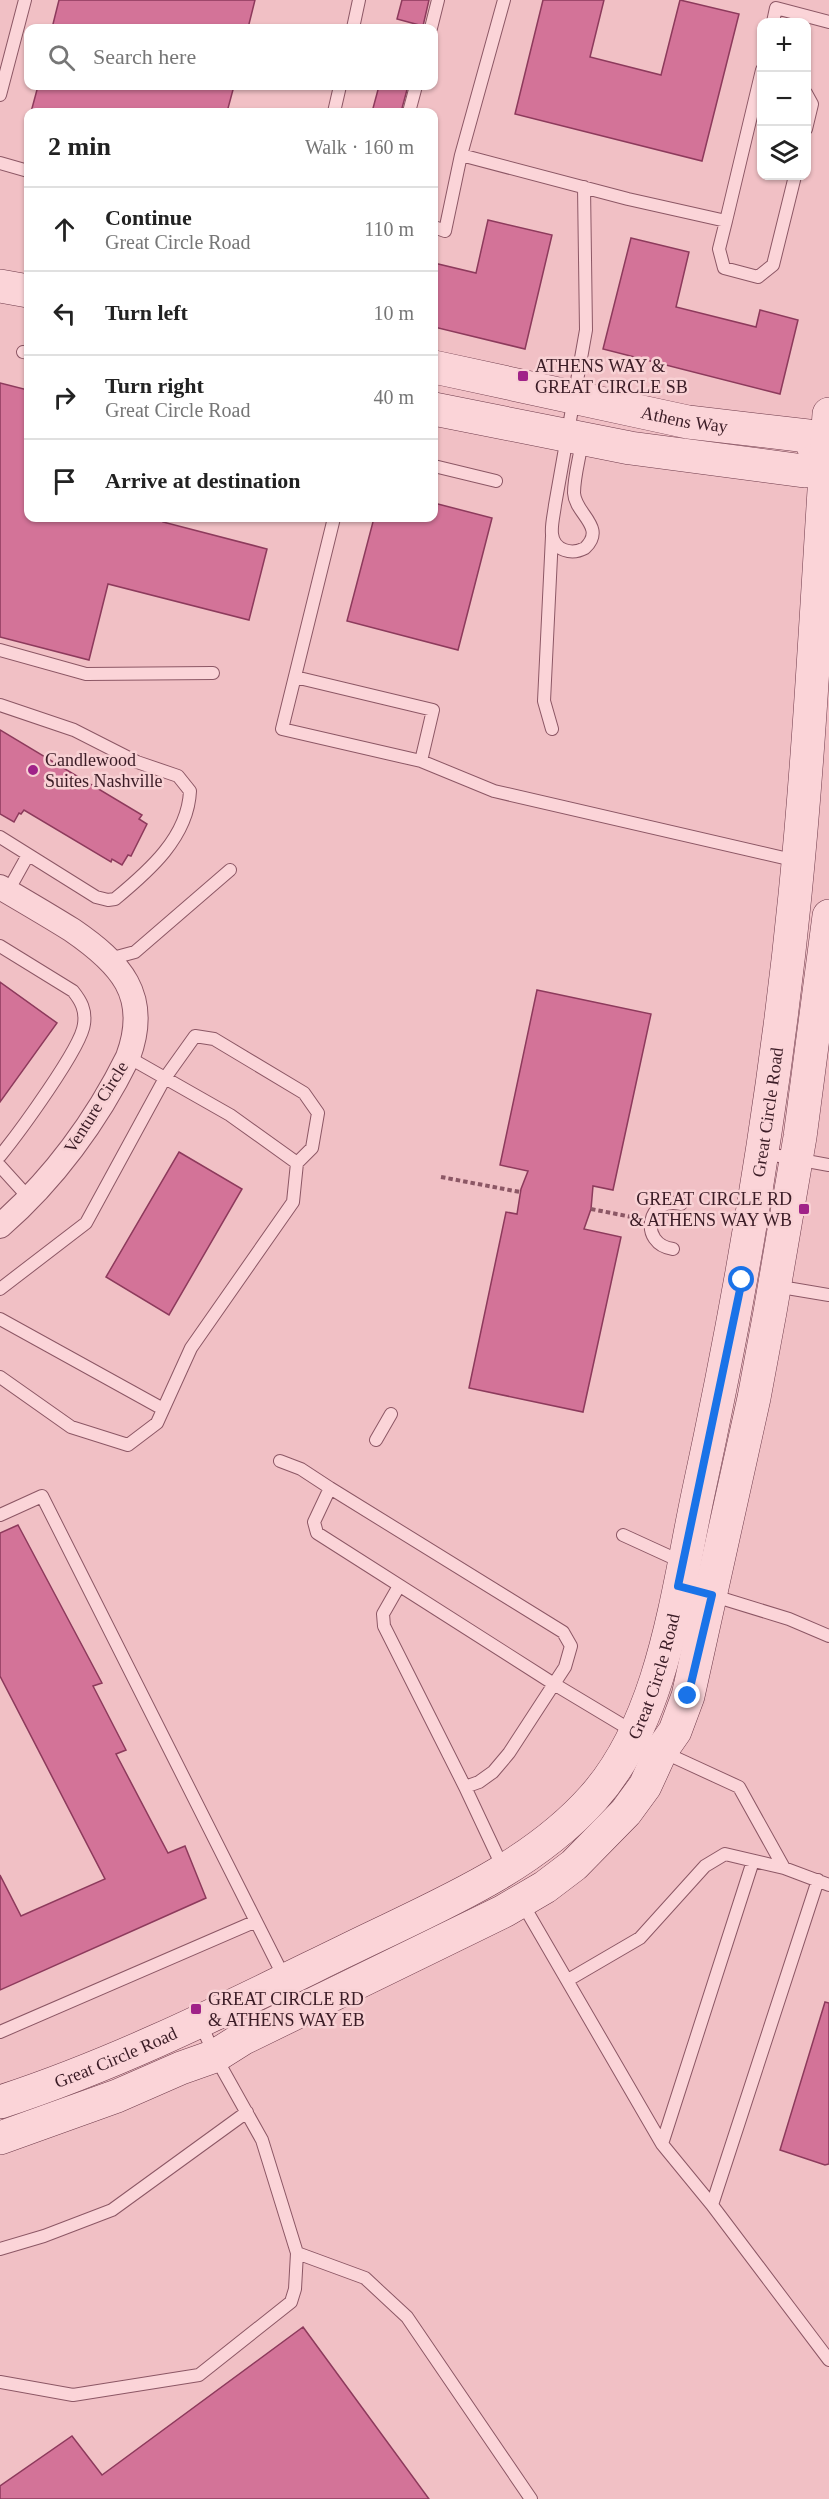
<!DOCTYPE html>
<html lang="en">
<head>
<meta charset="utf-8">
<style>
  :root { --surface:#fff; --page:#f2f2f2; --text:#222; --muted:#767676; --line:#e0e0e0 }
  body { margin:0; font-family:"Times New Roman",serif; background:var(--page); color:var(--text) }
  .controls { position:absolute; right:18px; top:18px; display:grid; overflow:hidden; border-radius:12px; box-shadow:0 2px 4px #0004 }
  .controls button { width:54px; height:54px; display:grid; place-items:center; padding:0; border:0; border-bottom:2px solid var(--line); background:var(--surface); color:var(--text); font:30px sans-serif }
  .stop { position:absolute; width:18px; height:18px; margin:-14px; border:4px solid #1a73e8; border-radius:50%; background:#fff }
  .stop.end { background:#1a73e8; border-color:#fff; box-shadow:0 2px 6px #0008 }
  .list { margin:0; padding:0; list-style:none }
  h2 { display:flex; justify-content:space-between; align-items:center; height:78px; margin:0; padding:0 24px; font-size:26px }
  h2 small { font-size:20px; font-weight:400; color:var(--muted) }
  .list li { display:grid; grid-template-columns:39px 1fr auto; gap:18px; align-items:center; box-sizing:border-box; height:84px; padding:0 24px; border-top:2px solid var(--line) }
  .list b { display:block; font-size:22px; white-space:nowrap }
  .list p { margin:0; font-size:20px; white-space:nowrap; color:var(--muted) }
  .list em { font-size:20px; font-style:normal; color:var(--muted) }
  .icon { flex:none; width:33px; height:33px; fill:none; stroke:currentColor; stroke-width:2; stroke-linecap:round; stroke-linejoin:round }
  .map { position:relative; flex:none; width:829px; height:2499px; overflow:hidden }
  .search { position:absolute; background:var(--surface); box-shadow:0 2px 4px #0004; left:24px; top:24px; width:414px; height:66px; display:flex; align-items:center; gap:15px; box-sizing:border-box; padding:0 21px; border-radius:12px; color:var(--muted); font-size:22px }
  .panel { position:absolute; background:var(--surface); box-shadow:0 2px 4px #0004; left:24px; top:108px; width:414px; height:414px; border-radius:12px }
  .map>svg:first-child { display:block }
  .building { fill:#d37398; stroke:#8d3a5c; stroke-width:1.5 }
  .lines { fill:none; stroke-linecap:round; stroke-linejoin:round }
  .lane-casing { stroke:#8c5765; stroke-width:14 }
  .street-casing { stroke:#8c5765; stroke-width:26 }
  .secondary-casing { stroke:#6e3a4a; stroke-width:34 }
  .path { stroke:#8c5765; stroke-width:4; stroke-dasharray:4.5 3; stroke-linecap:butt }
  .lane { stroke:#fbd4d8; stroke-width:12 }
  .street { stroke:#fbd4d8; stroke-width:24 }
  .secondary { stroke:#fbd4d8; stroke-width:33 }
  .route { stroke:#1a73e8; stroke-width:8 }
  .poi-dot { fill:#a02288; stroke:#f8d1d4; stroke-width:2 }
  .labels { text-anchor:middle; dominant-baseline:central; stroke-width:5; stroke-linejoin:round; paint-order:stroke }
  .poi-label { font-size:18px; fill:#3b1c26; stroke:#f8d1d4; text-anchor:start }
  .street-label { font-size:18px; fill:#3b1c26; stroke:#f8d1d4 }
</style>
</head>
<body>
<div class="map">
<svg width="829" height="2499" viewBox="0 0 829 2499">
  <rect width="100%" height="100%" fill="#f1c0c5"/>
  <path class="building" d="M59,0H255L248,28H52Z
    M402,0H429L423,26L397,19Z
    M543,0H604L590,57L661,75L680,0L739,14L702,161L515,114Z
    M38,86H234L227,112H31Z
    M379,86H408L401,112H372Z
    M488,220L552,235L525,349L434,327V263L476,273Z
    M631,238L689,252L676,307L756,327L760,310L798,320L780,394L603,349Z
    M0,383L28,390V518H164L163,522L267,549L249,620L108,584L89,660L0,637Z
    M434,503L492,518L458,650L347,621L374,518H434Z
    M0,730L142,815L139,819L147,824L131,856L128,855L122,865L112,859L111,862L24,810L21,814L19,813L14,822L0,814Z
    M0,982L57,1023L0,1102Z
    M537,990L651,1014L613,1190L593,1186L591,1209L584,1229L621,1237L583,1412L469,1388L506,1212L517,1214L521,1189L528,1171L500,1165Z
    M179,1152L242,1189L169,1315L106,1277Z
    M18,1525L102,1683L93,1686L126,1750L116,1754L168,1853L185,1846L206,1898L0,1990V1875L21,1916L105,1879L0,1676V1533Z
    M825,2002L829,2003V2164L825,2165L780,2150Z
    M303,2327L429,2499H0V2486L72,2436L102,2475Z"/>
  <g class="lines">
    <defs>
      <path id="lane" d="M773,22L776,8L829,22
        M353,28L359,0
        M431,28L438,0
        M806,93L812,104L806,129
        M0,95L25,0
        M334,112L340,86
        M409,112L416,86
        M461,155L504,0
        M0,163L28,171
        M726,221L719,249L724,268L758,277L773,265L795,176
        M434,227L445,231L461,155L628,199L726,221L762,70
        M23,352L28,353
        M582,440C580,457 574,476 574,493C575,514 607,527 585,548C572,555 554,551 552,534C551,525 554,514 555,505L586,330L584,187
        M434,466L496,481
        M334,518L282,729L421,761L494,791L797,861
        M552,536L544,701L552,729
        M0,650L86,674L213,673
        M295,677L433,710L421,761
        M0,705L74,730L137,762L178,776L190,791C188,837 149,871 115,899L108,900L96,897L0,837
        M8,891L28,855
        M0,946L73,991C81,1001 86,1010 84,1024C82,1047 18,1134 0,1156
        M109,959L135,952L230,870
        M763,1153L829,1165
        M0,1166L29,1198
        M673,1249C638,1244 647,1195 681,1204
        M775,1286L829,1295
        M0,1289L86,1223L165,1078L195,1036L214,1039L304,1093L318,1113L312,1148L297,1163
        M0,1319L163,1409
        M0,1377L71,1427L128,1445L157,1423L191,1348L293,1202L297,1163L230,1115L128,1057
        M376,1440L391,1414
        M280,1461L301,1469L330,1488
        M0,1515L42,1496L285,1979
        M623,1535L682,1562
        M399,1586L383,1614L384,1626L465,1787L479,1782L493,1772L509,1753L565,1667L571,1646L563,1632L330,1488L314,1522L317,1533L554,1684L634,1732
        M711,1595L789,1619L829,1636
        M663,1752L739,1787L784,1868
        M465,1787L504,1870
        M521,1901L662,2144L712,2205L829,2360
        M568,1980L640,1938L705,1866L725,1854L784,1868L829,1885
        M200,2022L215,2056L262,2140L297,2253L365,2278L407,2317L531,2499
        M0,2032L254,1922
        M662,2144L753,1861
        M712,2205L818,1880
        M0,2249L44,2236L112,2210L247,2112
        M0,2382L73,2395L199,2375L291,2302L295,2289L297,2253"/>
      <path id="street" d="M0,887C24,901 48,915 72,930C120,963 151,995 128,1057C97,1120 53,1180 0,1226"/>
      <g id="secondary">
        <path d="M0,286L28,291"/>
        <path id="s1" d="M434,367L688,422L808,436L819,457L829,460"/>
        <path d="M434,409L630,448L804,471L819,457"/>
        <path id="s2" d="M0,2102C120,2063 232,2006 345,1951C432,1908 528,1871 593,1798C663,1720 677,1593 698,1494C741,1296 775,1096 795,895C811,735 818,574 829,414"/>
        <path d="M0,2138L117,2096L181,2068L215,2056L242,2039L504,1911L545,1887L574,1865L626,1812L645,1786L661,1751L675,1731L688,1696L754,1398L770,1312L800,1137L829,916"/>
      </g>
    </defs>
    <use href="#lane" class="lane-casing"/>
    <use href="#street" class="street-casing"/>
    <use href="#secondary" class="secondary-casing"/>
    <path class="path" d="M441,1177L520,1192
      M591,1209L637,1218"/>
    <use href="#lane" class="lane"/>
    <use href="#street" class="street"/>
    <use href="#secondary" class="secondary"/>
  </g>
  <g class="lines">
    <path class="route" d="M688,1696L712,1595L678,1586L742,1280"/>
  </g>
  <g class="poi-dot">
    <rect x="517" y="370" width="12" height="12" rx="3"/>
    <circle cx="33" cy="770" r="6"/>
    <rect x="798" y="1203" width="12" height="12" rx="3"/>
    <rect x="190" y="2003" width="12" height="12" rx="3"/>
  </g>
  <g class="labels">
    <g class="poi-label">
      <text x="535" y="366">ATHENS WAY &amp;<tspan x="535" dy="21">GREAT CIRCLE SB</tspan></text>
      <text x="45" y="760">Candlewood<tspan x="45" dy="21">Suites Nashville</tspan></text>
      <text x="792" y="1199" text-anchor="end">GREAT CIRCLE RD<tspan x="792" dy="21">&amp; ATHENS WAY WB</tspan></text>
      <text x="208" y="1999">GREAT CIRCLE RD<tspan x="208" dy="21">&amp; ATHENS WAY EB</tspan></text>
    </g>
    <g class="street-label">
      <text stroke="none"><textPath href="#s1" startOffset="256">Athens Way</textPath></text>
      <text transform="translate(96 1107) rotate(-58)">Venture Circle</text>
      <text stroke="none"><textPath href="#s2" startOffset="1384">Great Circle Road</textPath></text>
      <text stroke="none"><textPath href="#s2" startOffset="808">Great Circle Road</textPath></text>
      <text stroke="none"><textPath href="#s2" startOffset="124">Great Circle Road</textPath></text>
    </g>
  </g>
</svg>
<div class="controls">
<button>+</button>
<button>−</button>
<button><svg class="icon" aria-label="layers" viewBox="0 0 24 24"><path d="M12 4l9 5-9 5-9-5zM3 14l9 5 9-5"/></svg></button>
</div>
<div class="stop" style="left:742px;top:1280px"></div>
<div class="stop end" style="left:688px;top:1696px"></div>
<div class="search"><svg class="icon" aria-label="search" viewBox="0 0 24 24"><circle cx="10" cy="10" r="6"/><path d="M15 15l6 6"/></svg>Search here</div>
<section class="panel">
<h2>2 min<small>Walk · 160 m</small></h2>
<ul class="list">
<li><svg class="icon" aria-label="ahead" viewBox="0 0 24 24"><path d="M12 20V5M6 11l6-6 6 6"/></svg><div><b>Continue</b><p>Great Circle Road</p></div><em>110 m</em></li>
<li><svg class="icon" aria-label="left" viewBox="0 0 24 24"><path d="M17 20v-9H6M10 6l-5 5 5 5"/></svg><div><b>Turn left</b></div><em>10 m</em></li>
<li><svg class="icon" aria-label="right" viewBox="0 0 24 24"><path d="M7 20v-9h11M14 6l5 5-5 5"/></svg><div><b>Turn right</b><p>Great Circle Road</p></div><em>40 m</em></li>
<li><svg class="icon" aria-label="arrive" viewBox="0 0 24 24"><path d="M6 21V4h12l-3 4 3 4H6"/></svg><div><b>Arrive at destination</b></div></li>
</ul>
</section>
</div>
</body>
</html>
